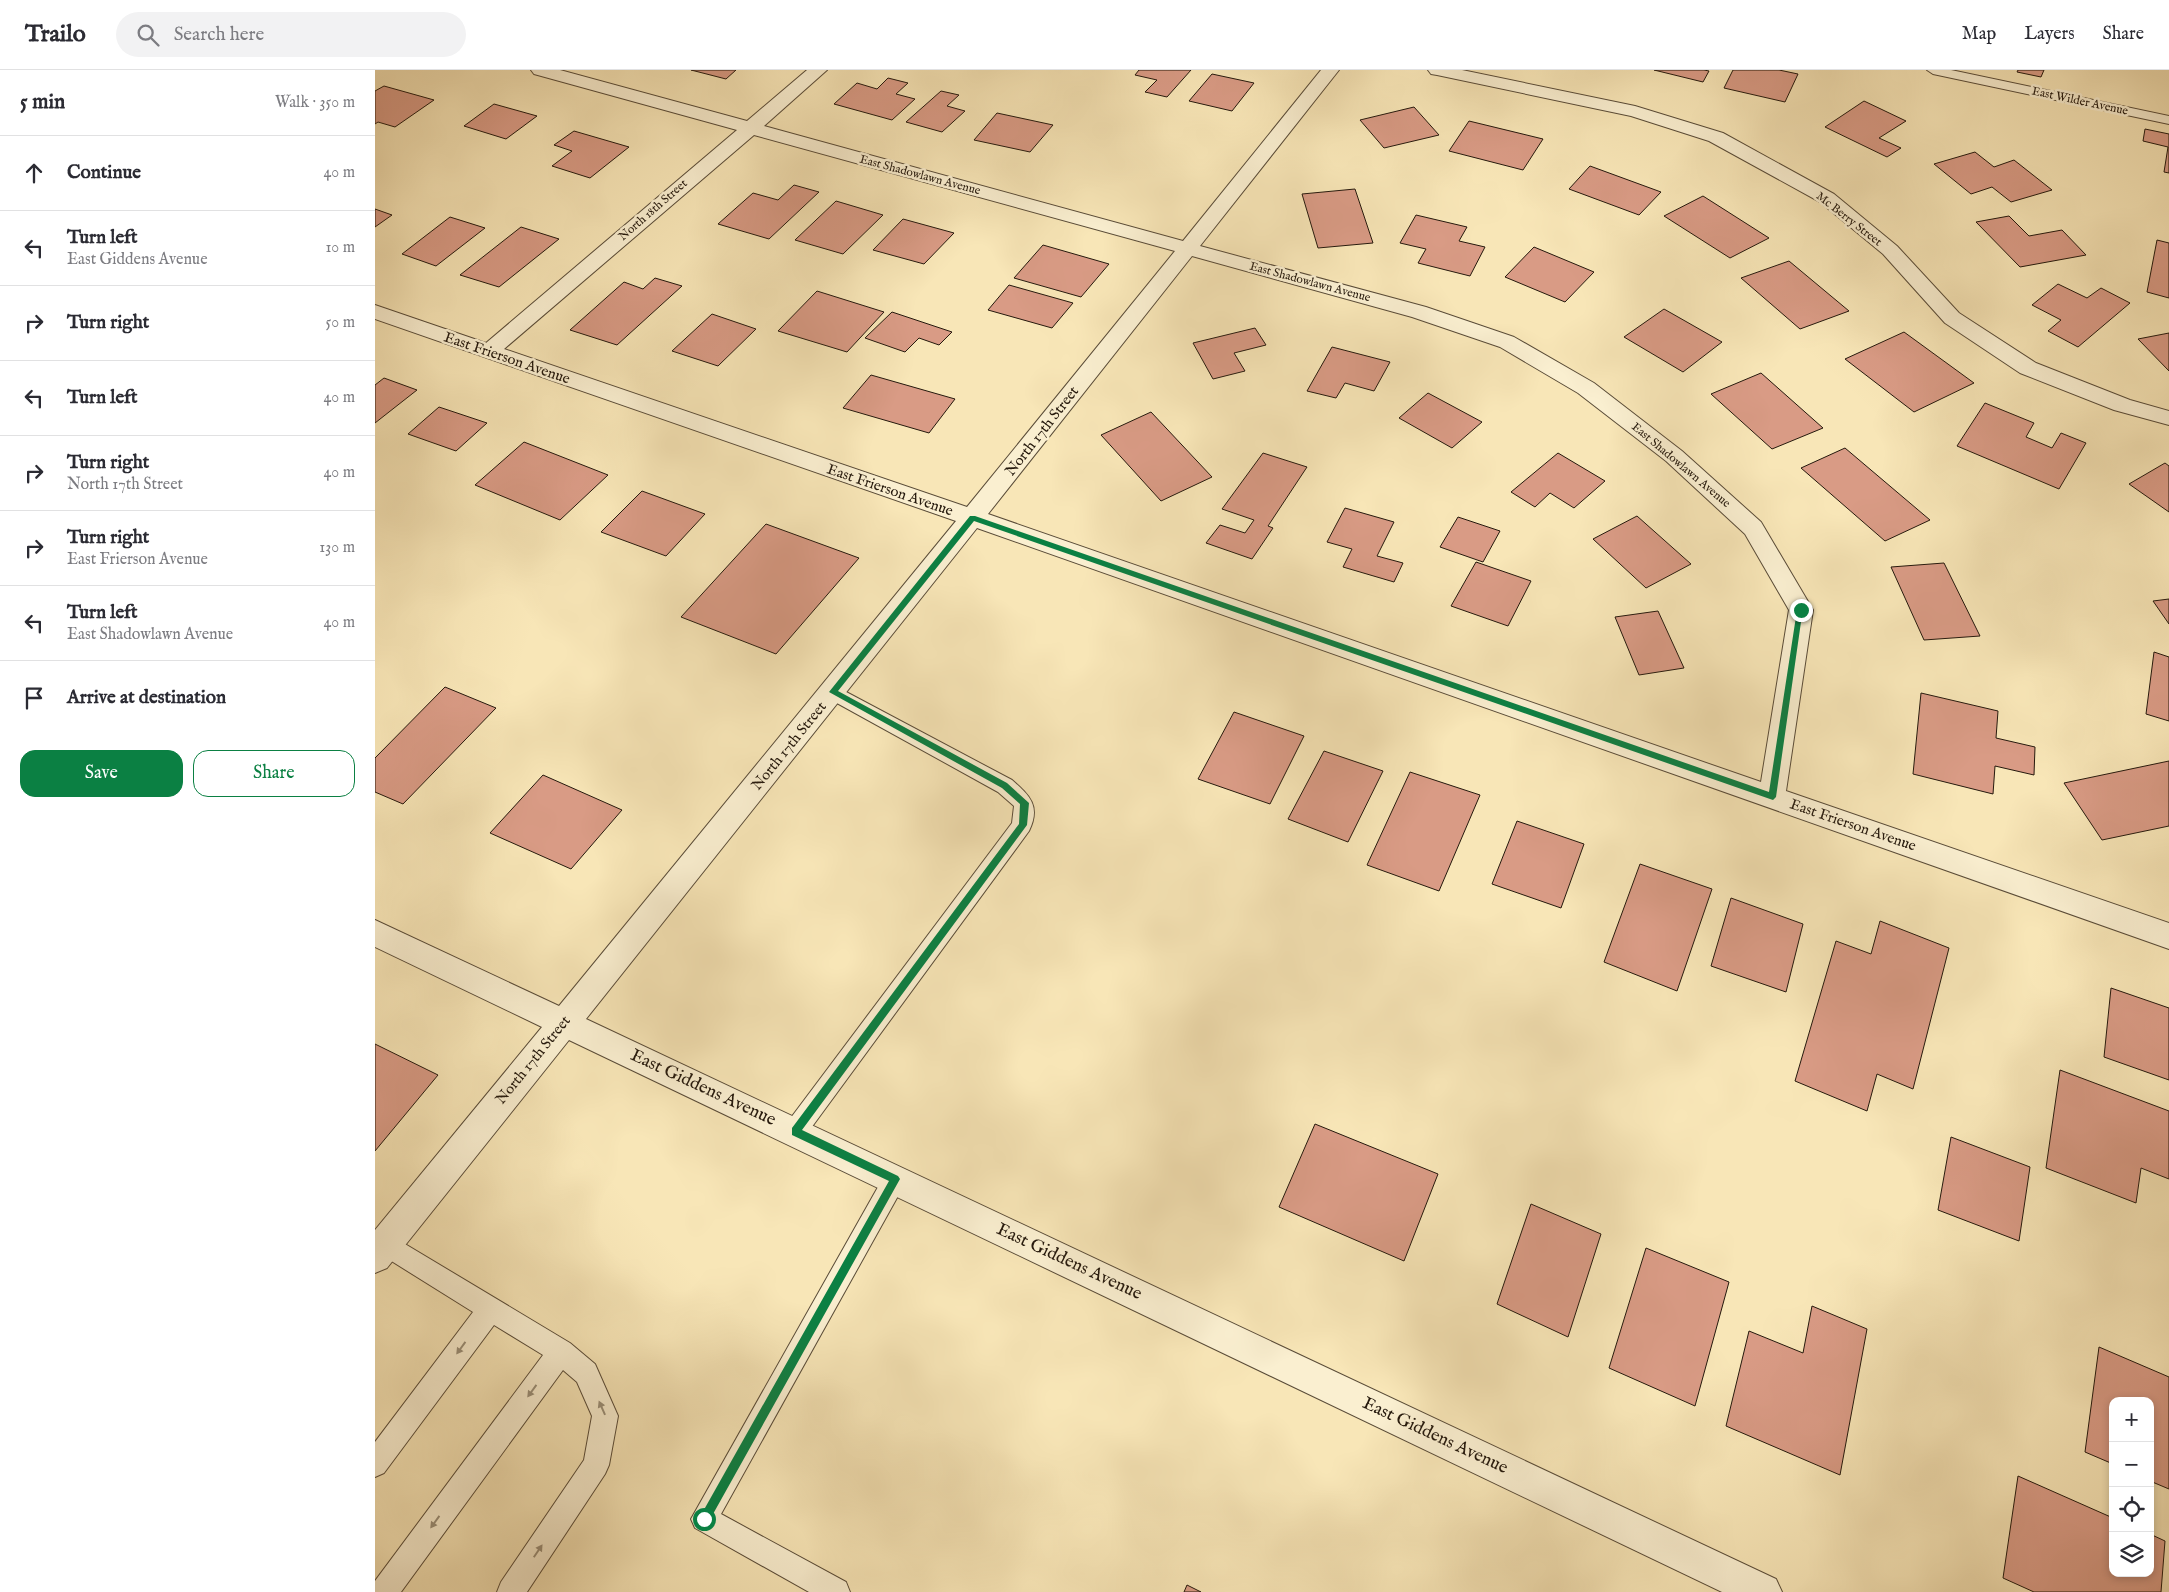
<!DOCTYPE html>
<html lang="en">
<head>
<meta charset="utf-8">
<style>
  :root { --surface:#fff; --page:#f2f2f3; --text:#2b2b33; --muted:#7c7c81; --line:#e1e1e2; --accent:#0b8043 }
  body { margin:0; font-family:"IM FELL English",serif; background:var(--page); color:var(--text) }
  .controls { position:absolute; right:15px; bottom:15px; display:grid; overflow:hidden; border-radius:10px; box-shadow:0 2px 8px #0003 }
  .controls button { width:45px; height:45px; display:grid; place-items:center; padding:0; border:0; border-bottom:1px solid var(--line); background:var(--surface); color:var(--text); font:25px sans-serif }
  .stop { position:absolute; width:15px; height:15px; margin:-11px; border:4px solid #0b8043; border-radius:50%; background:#fff }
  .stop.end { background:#0b8043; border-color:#fff; box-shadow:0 1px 5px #0008 }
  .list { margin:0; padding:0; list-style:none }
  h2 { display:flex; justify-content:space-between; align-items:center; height:65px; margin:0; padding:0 20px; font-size:21px }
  h2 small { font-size:16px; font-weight:400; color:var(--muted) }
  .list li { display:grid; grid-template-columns:32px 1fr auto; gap:15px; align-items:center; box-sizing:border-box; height:75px; padding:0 20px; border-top:1px solid var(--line) }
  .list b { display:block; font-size:19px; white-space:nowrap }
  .list p { margin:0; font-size:16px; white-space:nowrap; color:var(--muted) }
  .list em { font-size:16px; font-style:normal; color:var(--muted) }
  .actions { display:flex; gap:10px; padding:15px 20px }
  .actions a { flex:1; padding:11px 0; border:1px solid var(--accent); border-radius:15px; text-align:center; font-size:18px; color:var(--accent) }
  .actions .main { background:var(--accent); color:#fff }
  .icon { flex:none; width:28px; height:28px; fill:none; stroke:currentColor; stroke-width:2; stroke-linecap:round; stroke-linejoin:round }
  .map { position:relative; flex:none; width:1794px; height:1522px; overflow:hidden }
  header { display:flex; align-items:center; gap:30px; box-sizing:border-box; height:70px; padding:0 25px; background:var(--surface); border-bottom:1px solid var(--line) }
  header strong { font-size:24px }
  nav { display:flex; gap:28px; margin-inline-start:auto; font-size:18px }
  .search { width:350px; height:45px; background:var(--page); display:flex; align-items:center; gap:12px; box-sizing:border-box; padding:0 18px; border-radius:28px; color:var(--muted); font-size:19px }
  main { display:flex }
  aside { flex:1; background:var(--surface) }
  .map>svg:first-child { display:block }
  .building { fill:#d99b85; stroke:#25190d }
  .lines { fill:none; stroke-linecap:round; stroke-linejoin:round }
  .service-casing { stroke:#5a4c38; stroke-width:2 }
  .minor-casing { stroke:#5a4c38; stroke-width:2 }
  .service { fill:#faefd0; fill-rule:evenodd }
  .minor { fill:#faefd0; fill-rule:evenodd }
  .oneway { fill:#9a8f78 }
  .route { fill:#0b8043 }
  .labels { text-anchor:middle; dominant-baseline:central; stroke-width:5; stroke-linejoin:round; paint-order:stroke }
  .far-street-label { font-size:12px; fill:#25190d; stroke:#faefd0 }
  .street-label { font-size:15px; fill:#25190d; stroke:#faefd0 }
  .near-street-label { font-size:18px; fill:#25190d; stroke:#faefd0 }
</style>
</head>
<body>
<header>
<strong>Trailo</strong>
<div class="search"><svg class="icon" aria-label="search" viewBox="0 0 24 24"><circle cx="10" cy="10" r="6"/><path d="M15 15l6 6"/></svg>Search here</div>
<nav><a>Map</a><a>Layers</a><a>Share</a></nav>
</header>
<main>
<aside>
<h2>5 min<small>Walk · 350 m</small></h2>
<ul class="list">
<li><svg class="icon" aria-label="ahead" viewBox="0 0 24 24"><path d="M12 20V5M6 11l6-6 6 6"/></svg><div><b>Continue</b></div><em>40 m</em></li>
<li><svg class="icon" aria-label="left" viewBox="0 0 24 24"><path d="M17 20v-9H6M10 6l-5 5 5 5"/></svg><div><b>Turn left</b><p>East Giddens Avenue</p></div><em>10 m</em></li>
<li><svg class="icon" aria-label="right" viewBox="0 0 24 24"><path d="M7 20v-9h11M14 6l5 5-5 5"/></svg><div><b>Turn right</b></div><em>50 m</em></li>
<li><svg class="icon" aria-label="left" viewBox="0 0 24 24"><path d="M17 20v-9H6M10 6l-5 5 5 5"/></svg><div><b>Turn left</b></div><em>40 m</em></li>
<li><svg class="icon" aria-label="right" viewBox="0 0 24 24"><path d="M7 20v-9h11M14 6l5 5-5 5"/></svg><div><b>Turn right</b><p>North 17th Street</p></div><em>40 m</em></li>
<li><svg class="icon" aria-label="right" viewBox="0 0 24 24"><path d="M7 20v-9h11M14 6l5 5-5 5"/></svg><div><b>Turn right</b><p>East Frierson Avenue</p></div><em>130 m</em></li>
<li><svg class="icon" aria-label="left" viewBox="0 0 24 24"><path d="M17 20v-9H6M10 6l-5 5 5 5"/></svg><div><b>Turn left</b><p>East Shadowlawn Avenue</p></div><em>40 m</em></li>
<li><svg class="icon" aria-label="arrive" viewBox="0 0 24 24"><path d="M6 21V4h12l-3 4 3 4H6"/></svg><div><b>Arrive at destination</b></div></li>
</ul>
<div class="actions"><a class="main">Save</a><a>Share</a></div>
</aside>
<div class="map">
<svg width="1794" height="1522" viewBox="0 0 1794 1522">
  <rect width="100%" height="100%" fill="#f8e6b7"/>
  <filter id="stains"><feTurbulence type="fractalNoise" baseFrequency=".004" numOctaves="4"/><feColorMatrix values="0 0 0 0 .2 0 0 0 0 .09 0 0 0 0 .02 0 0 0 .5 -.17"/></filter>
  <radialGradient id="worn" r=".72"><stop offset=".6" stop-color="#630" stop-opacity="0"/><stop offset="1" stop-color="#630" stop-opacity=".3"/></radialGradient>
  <path class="building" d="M316,0H361L351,9Z
    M764,0H816L792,27L770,22L782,10L760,5Z
    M1279,0H1329L1334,1L1328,12Z
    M1358,0H1404L1423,4L1410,32L1349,18Z
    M1643,0H1669L1666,7L1642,2Z
    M837,4L879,13L857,41L814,31Z
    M513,8L533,13L521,24L540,29L517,50L459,34L482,13L502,19Z
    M9,16L59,30L20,57L3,52L0,54V21Z
    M566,21L584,25L572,36L590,41L567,62L531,52Z
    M1489,31L1531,51L1504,68L1526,78L1512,87L1450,57Z
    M119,34L162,46L131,69L89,56Z
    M1039,37L1064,65L1009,78L985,50Z
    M622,43L678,55L655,82L599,70Z
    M1094,51L1168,69L1148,100L1074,81Z
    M1770,59L1794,64V103L1789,102L1793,77L1768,71Z
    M199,61L254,77L215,108L177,96L197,81L179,75Z
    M1600,82L1619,97L1639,90L1677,120L1636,132L1617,117L1596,124L1559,94Z
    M1215,96L1286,122L1264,145L1194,119Z
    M419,115L444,122L394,169L343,154L378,123L403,130Z
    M980,119L998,173L943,178L927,124Z
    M1328,126L1394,168L1355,188L1289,146Z
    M461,131L508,145L468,184L420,170Z
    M0,139L17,145L0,157Z
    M1041,145L1092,157L1084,171L1110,177L1095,206L1043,193L1051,179L1025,173Z
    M1634,146L1654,166L1687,160L1711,185L1645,197L1601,152Z
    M75,147L110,158L61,196L27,184Z
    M528,149L579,163L549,194L498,180Z
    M146,157L184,169L124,217L85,205Z
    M1782,170L1794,173V228L1772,222Z
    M668,175L734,194L706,227L639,208Z
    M1159,177L1219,202L1190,232L1130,207Z
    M1414,191L1474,241L1425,259L1366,208Z
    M280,208L307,216L242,275L195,260L249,212L268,219Z
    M1683,214L1712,228L1726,218L1755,233L1703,277L1673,261L1686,250L1657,235Z
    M634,215L698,233L677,258L613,240Z
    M442,221L509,242L472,282L403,261Z
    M1289,239L1347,272L1308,302L1249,267Z
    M517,242L577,262L564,275L544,268L530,282L490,268Z
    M337,244L381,259L343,296L297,281Z
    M880,258L891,275L859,283L870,301L838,309L818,273Z
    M1529,262L1599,313L1539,342L1470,289Z
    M1794,263V301L1763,269Z
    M957,277L1015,292L999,321L970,313L961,328L932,321Z
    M1386,303L1448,358L1397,379L1336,324Z
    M496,305L580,329L554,363L468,338Z
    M9,308L42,320L0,353V315Z
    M1053,323L1107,352L1077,378L1024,348Z
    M1610,333L1659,353L1651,367L1677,378L1686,363L1711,373L1684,419L1582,376Z
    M64,337L112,353L81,381L33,364Z
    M776,342L837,407L786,431L726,365Z
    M149,372L233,405L185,450L100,415Z
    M1470,378L1555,450L1510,471L1426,398Z
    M888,383L932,397L893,456L898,458L877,489L831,473L845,455L870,463L879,450L847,439Z
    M1183,383L1230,411L1199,438L1175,423L1160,437L1136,422Z
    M1790,393L1794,396V442L1754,414Z
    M267,421L330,444L291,486L226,462Z
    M970,438L1019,452L1002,486L1028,493L1019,512L968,497L977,479L952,472Z
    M1262,446L1316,494L1271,518L1218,469Z
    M1083,447L1125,461L1108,492L1065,477Z
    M391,454L484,488L401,584L306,547Z
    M1101,492L1156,511L1133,556L1076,536Z
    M1569,493L1605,566L1549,570L1516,497Z
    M1794,529V554L1778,531Z
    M1283,541L1309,598L1264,605L1240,547Z
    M1779,582L1794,587V651L1771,644Z
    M70,617L121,638L28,734L0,722V688Z
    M1546,623L1623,641L1621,668L1660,677L1659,705L1620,696L1618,724L1538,704Z
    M859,642L929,666L895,734L823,709Z
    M949,681L1008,701L973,772L913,749Z
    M1794,691V756L1727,770L1689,713Z
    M1035,702L1105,725L1064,821L992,795Z
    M168,705L247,740L196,799L115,763Z
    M1142,751L1209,774L1186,838L1117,814Z
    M1265,794L1337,819L1302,921L1229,892Z
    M1356,828L1428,854L1411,922L1336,896Z
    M1505,851L1574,878L1538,1019L1502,1004L1492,1041L1420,1011L1461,871L1496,884Z
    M1736,918L1794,938V1010L1729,987Z
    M0,974L63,1005L0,1081Z
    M1685,1000L1794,1041V1109L1766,1098L1761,1133L1671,1098Z
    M940,1054L1063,1104L1029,1191L904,1137Z
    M1576,1067L1655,1097L1644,1171L1563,1140Z
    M1156,1134L1226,1164L1193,1267L1122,1234Z
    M1271,1178L1354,1212L1320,1336L1234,1298Z
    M1437,1236L1492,1259L1465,1405L1351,1356L1374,1261L1428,1283Z
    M1724,1277L1794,1307V1419L1775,1411V1331H1738V1394L1710,1382Z
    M1643,1406L1738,1448V1503H1775V1464L1790,1471L1786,1522H1659L1628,1508Z
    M812,1515L826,1522H809Z"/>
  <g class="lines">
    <defs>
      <path id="service" d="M1552,0H1576L1794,46V54L1558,4Z
        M458,615L637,710C655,726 666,736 654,761L428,1069L420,1072L412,1069L409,1061L412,1053L637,753L639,736L623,722L451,627L449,622L451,617Z
        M520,1098L528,1101L532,1109L528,1117L346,1444L471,1512L475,1522H434L320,1458L316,1449L512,1101Z
        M10,1162L195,1273L220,1294L243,1346L234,1395L230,1404L152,1522H122L126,1512L209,1390L217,1346L202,1312L188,1300L26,1522H0V1511L168,1285L119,1255L9,1403L0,1407V1372L98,1242L2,1182L0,1169L2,1166Z"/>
      <path id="minor" d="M156,0H185L372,51L432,0H452L389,56L808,171L946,0H964L825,176L1051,237L1139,267L1219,313L1307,381L1386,452L1438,540L1411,721L1794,853V879L602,458L211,949L1401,1509L1407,1522H1347L194,970L12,1198L0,1203V1160L167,957L0,877V850L184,936L581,451L0,249V235L111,273L362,60L159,4ZM379,65L800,181L592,437L129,279ZM817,186L1037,247L1125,277L1203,323L1291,391L1370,464L1414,540L1386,712L613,444Z
        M1053,0H1087L1260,36L1348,63L1459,124L1522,176L1584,243L1661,293L1755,330L1794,341V355L1739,340L1645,303L1570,253L1508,184L1445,132L1334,71L1256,46L1062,5L1056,4Z"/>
    </defs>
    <use href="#service" class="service-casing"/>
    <use href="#minor" class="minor-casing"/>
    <use href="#service" class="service"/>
    <use href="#minor" class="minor"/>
  </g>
  <defs><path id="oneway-solid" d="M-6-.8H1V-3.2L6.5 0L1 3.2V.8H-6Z" transform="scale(1.25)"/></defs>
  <g class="oneway">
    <use href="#oneway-solid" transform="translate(86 1278) rotate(126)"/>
    <use href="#oneway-solid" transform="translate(157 1321) rotate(126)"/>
    <use href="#oneway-solid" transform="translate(227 1338) rotate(-114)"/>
    <use href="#oneway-solid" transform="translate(60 1452) rotate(126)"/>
    <use href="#oneway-solid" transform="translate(163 1481) rotate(-56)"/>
  </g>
  <path class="route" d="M595,446H600L1394,722L1422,540L1426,538H1428L1401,727L1398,730L1395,729L599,451L463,621L632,713L654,733L652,755L427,1060L523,1106L525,1109L333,1453L329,1455L326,1453L324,1449L326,1445L514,1111L417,1065V1058L644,754L645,734L627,718L454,622Z"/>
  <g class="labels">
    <g class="far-street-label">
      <text transform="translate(1705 31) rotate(12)">East Wilder Avenue</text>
      <text transform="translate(545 105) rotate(15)">East Shadowlawn Avenue</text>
      <text transform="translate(278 140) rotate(-41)">North 18th Street</text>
      <text transform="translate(1474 149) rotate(38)">Mc Berry Street</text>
      <text transform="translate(935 212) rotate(15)">East Shadowlawn Avenue</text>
      <text transform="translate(1306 395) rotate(40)">East Shadowlawn Avenue</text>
    </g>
    <g class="street-label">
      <text transform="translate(132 288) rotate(19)">East Frierson Avenue</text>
      <text transform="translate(667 361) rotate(-52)">North 17th Street</text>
      <text transform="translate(515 420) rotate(19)">East Frierson Avenue</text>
      <text transform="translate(414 676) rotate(-51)">North 17th Street</text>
      <text transform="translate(1478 755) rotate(19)">East Frierson Avenue</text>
      <text transform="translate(158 990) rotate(-51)">North 17th Street</text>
    </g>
    <g class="near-street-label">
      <text transform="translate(328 1018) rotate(25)">East Giddens Avenue</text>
      <text transform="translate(694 1192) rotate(25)">East Giddens Avenue</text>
      <text transform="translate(1060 1366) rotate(25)">East Giddens Avenue</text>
    </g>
  </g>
  <rect width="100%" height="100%" filter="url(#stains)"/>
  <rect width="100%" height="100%" fill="url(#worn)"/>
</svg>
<div class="controls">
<button>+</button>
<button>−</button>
<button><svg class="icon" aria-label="locate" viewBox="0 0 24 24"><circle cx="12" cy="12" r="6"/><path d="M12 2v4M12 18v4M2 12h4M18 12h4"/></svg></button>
<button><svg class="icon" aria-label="layers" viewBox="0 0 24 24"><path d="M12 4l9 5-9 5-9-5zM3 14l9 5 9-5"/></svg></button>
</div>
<div class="stop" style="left:329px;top:1449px"></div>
<div class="stop end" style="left:1426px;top:540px"></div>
</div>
</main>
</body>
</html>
